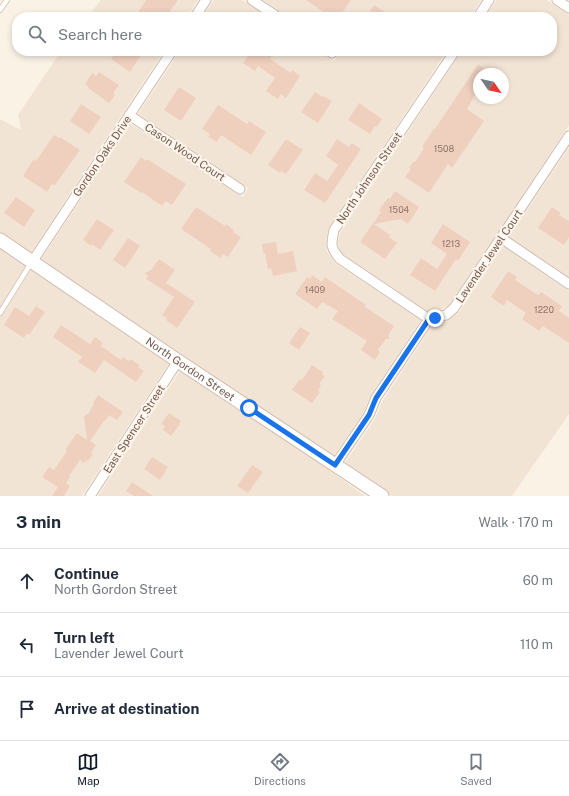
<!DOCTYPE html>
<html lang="en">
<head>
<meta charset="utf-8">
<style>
  :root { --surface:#fff; --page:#f2f2f3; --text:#1f2937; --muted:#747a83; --line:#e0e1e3; --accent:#111827 }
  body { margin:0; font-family:"Public Sans",sans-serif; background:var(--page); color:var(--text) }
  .compass { position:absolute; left:473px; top:68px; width:36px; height:36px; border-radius:50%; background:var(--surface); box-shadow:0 2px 6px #0003; rotate:124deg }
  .stop { position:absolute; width:12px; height:12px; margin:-9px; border:3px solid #1a73e8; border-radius:50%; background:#fff }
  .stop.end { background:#1a73e8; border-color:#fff; box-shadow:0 1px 4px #0008 }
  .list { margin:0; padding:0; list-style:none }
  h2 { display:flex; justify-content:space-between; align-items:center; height:52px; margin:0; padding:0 16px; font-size:17px }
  h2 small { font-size:13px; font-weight:400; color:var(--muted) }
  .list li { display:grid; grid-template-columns:26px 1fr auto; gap:12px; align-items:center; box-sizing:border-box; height:64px; padding:0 16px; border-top:1px solid var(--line) }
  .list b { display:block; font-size:15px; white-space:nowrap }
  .list p { margin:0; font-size:13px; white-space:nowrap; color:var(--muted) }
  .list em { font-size:13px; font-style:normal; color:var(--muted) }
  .icon { flex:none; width:22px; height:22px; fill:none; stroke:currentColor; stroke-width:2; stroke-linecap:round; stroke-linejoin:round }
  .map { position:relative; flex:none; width:569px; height:496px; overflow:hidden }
  .search { position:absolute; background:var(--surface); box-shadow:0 2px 6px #0003; left:12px; right:12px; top:12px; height:44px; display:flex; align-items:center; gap:10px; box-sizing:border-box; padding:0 14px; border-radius:16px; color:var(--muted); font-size:15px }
  .sheet { height:244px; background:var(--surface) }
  nav { display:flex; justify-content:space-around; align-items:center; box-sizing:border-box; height:56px; border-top:1px solid var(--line); background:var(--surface); font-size:11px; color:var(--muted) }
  nav a { display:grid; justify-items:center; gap:2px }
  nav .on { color:var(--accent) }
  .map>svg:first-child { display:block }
  .residential { fill:#f2e4d5; fill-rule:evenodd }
  .building { fill:#efd0bf }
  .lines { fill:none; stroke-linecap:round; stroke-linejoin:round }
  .lane-casing { stroke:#cebcb0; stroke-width:6 }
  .street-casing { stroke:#cebcb0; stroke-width:11 }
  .secondary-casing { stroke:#d1bbad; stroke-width:15 }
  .lane { stroke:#fff; stroke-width:4.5 }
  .street { stroke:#fff; stroke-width:9 }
  .secondary { stroke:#fff; stroke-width:13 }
  .route { stroke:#1a73e8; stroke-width:5 }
  .labels { text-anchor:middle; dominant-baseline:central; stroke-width:4; stroke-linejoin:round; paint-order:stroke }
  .number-label { font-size:9px; fill:#927669 }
  .street-label { font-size:11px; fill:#73584c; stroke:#fef6ec }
</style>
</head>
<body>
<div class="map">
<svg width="569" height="496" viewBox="0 0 569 496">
  <rect width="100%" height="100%" fill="#fbf2e6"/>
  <path class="residential" d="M101,0H198L187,17H87Z
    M214,0H242L268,17H202Z
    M263,0H481L470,17H288Z
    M497,0H547L569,15V125L450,304L442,309L430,313L344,255L339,248L338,242L340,233L462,51H552V17H485ZM479,74H503V98H479Z
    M61,51H164L30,254L0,233V119L21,130L18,115Z
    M180,51H319L334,61L340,52L339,51H447L328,229L326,239V250L328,253L335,263L421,320L371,395L364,412L333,457L182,356L40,261L131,124L243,197L248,188L138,114Z
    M569,148V277L509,237Z
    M503,246L569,291V414L512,496H392L344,464L375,419L382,402L433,324L448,320L460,311Z
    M0,247L170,362L82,496H0Z
    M181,369L324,464L323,466L365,496H98Z"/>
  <path class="building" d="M146,0H178L166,17H135Z
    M306,0H351L339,17H336L330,13L328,15Z
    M374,5L393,17H366Z
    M116,51H135L141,55L130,72L111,59Z
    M251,51H275L270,59L291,73L292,70L300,76L286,98L281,94L278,99L266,91L275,78L258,66L255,71L243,63Z
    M479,63V65L493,74H479V98L475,95L467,109L484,121L452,168L448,164L429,193L405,177L411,169L409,168L413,162L416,161L424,148L422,147L434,128L435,129Z
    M99,72L119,85L113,93L115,95L109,103L88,88L89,87L85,84L92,73L96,76Z
    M179,87L196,98L181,121L164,110Z
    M315,92L323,97L324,96L332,101L318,123L301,112Z
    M359,103L382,119L377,127L375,126L370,134L348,120Z
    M81,104L101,117L89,134L70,121Z
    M218,105L247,124L249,121L266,132L251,155L221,135L217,142L208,137L210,134L202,129Z
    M54,135L59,138L60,137L80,150L55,185L52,184L47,192L23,176L34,159L36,161Z
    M286,139L303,150L286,174L281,171L280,173L268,165Z
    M337,139L349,147L352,143L361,149L325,203L304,190L315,173L327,181L338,165L326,156Z
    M141,157L146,161L147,159L186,184L172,205L166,201L162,206L142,192L141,193L124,182Z
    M395,191L419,207L408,224L401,219L374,224L390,235L389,237L397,243L385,259L360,242L381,212L379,210L388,198L390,199Z
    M16,197L35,210L24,227L4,213Z
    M196,207L225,226L226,224L234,230L233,232L241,237L228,257L223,254L220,258L210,251L211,249L181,229Z
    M552,207L561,213L559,215L569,221V237L564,245L538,228Z
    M97,219L114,230L100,250L92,244L91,246L83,240Z
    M443,224L470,242L458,261L456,259L435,291L410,275L421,258L437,269L447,254L431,243Z
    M128,238L140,246L125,268L113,260Z
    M276,242L278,254L293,251L297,271L273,276L271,268L268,269L265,253H263L262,244Z
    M159,259L175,270L166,283L195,302L177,328L166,320L167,318L162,315L174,297L146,279L148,276L145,273L151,270Z
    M508,271L517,277L515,280L538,295L541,292L562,306L559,311L569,318V343L543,326L539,331L522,319L526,313L507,300L504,306L491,297Z
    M312,275L322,282L325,277L366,305L365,307L394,326L389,334V339H386L378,350L380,352L375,360L361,350L367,341L332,319L338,311L322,302L317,309L295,294L307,277L310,279Z
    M36,306L45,312L29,335L27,333L24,338L4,325L15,307L29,316Z
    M61,325L90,344L95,337L103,343L101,346L121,360L123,357L129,361L131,359L139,365L138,367L144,371L136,382L104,360L95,373L78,362L82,357L53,337Z
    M300,327L310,333L299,350L289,343Z
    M312,365L323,372L322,374L325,376L319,384L321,385L318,391L320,392L312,403L292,390L300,379L302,380Z
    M98,395L123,412L117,420L109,415L105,421H104L90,441L97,446H95L91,453L93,454L88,461L86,460L84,463L80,460L69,476L70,477L66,483L70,486L64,496H52L58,487L42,477L49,467L54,470L67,451L65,450L77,433L87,440L84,417L86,414H88L94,404L93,403Z
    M169,413L181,421L179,424H180L171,436L163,430L165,426L161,424Z
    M152,457L168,467L160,480L144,469Z
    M252,465L263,472L248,493L237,486Z
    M132,482L153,496H134L126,491Z"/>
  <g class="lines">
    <defs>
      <path id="lane" d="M0,10L7,0
        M0,313L31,263"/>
      <path id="street" d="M252,0L278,17
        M557,0L569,8
        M195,17L206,0
        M478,17L489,0
        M329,51L332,53
        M129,115L240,189
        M501,238L569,284
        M32,262L172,51
        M429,319L340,259C330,247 331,245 334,230L455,51
        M335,465L369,415L376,398L429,319L446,315L454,308L569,136
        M90,496L178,361"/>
      <g id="secondary">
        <path id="s1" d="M0,240L178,361L382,496"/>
      </g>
    </defs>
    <use href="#lane" class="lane-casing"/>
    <use href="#street" class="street-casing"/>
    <use href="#secondary" class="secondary-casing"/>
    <use href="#lane" class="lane"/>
    <use href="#street" class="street"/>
    <use href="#secondary" class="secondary"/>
  </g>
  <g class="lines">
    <path class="route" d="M249,408L335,465L369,415L376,398L429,319L435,318"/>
  </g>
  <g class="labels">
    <g class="number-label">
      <text x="444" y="148">1508</text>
      <text x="399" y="209">1504</text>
      <text x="451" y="243">1213</text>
      <text x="315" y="289">1409</text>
      <text x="544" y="309">1220</text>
    </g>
    <g class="street-label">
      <text transform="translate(185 152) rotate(34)">Cason Wood Court</text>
      <text transform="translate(102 156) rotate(-56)">Gordon Oaks Drive</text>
      <text transform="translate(369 178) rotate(-56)">North Johnson Street</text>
      <text transform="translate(489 256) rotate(-56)">Lavender Jewel Court</text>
      <text stroke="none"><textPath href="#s1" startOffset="230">North Gordon Street</textPath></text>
      <text transform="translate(134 429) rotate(-57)">East Spencer Street</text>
    </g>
  </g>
</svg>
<svg class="compass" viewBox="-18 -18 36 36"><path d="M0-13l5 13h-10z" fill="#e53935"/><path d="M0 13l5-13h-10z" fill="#747a83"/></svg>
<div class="stop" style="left:249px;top:408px"></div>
<div class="stop end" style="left:435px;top:318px"></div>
<div class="search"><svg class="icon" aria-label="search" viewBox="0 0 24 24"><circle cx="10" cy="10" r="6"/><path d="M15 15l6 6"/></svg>Search here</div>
</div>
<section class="sheet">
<h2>3 min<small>Walk · 170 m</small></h2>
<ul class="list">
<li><svg class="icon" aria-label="ahead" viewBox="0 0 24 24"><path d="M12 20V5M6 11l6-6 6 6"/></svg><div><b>Continue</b><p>North Gordon Street</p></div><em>60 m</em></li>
<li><svg class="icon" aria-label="left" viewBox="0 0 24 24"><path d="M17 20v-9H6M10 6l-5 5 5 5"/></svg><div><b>Turn left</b><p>Lavender Jewel Court</p></div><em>110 m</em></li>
<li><svg class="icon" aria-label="arrive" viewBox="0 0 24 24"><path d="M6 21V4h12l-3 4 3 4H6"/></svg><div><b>Arrive at destination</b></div></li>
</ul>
</section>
<nav>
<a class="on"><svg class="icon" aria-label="map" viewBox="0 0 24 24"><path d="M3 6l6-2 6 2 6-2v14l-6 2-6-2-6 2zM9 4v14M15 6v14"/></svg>Map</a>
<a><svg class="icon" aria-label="directions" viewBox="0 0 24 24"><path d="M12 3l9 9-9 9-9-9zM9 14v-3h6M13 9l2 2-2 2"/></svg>Directions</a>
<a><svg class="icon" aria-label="saved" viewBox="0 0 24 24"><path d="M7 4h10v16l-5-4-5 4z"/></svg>Saved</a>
</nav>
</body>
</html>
